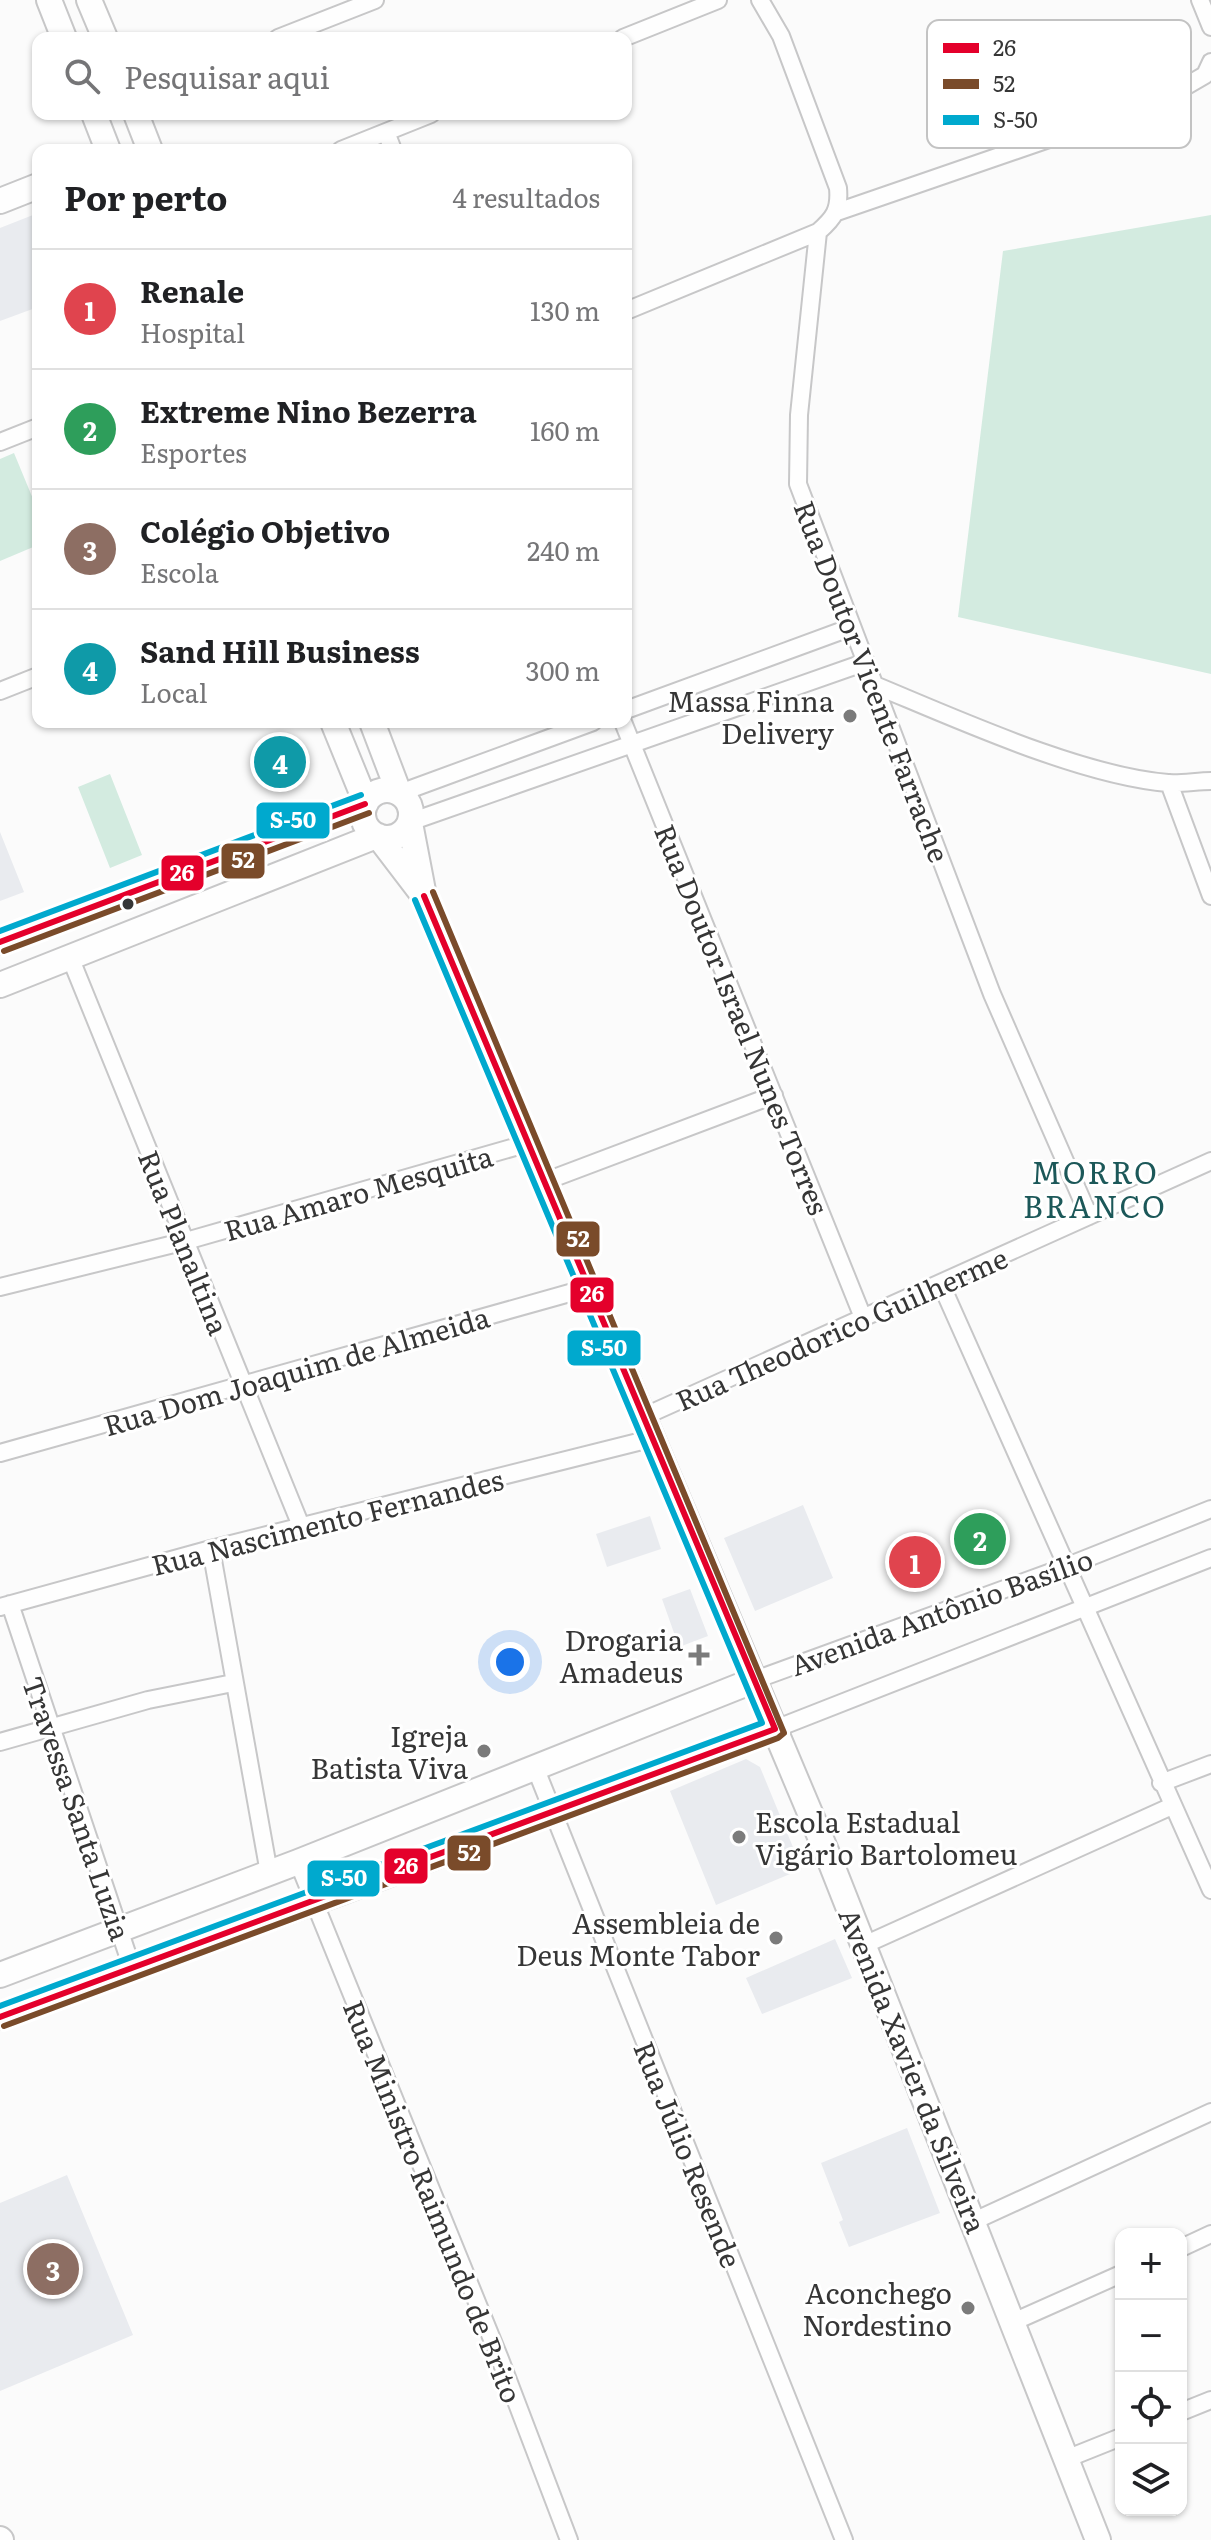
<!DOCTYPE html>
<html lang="pt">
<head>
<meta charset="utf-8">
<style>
  :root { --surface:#fff; --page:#f2f2f2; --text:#202124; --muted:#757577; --line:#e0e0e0; --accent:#111827 }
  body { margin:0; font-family:Literata,serif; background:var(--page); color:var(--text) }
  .controls { position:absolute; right:24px; bottom:24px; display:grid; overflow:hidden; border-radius:16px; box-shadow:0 2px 6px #0004 }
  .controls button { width:72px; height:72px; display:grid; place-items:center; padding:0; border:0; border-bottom:2px solid var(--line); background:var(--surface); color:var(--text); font:40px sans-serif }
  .you { position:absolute; left:510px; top:1662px; width:28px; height:28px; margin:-20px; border:6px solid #fff; border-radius:50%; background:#1a73e8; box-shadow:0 0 0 12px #1a73e833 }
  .badge { display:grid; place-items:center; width:52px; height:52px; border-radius:50%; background:var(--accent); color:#fff; font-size:26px; font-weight:700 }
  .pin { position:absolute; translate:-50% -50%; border:4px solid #fff; box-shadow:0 2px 8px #0006 }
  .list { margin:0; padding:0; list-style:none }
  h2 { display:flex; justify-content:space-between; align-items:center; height:104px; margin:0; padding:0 32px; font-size:34px }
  h2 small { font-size:26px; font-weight:400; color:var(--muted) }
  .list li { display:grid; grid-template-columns:52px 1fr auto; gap:24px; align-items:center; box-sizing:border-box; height:120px; padding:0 32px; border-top:2px solid var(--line) }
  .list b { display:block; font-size:30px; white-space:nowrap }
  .list p { margin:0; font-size:26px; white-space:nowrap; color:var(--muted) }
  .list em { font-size:26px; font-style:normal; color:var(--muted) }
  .icon { flex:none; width:44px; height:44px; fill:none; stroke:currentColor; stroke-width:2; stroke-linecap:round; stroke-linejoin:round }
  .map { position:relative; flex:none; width:1211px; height:2540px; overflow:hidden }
  .search { position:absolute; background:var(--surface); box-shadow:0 2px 6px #0004; left:32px; top:32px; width:600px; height:88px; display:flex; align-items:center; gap:20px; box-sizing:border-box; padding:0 28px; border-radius:16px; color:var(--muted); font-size:30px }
  .panel { position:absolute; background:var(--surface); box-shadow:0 2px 6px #0004; left:32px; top:144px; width:600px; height:584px; border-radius:16px }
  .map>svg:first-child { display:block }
  .built { fill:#e9ebef }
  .green { fill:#d3ebe0 }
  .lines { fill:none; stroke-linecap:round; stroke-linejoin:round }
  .street-casing { stroke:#c7c7c8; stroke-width:20 }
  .secondary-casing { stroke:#c7c7c8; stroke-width:28 }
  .street { stroke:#fefefe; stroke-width:16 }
  .secondary { stroke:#fefefe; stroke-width:24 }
  .bus-1-casing { stroke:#fff; stroke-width:12 }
  .bus-2-casing { stroke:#fff; stroke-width:12 }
  .bus-3-casing { stroke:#fff; stroke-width:12 }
  .bus-1 { stroke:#e4002b; stroke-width:6 }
  .bus-2 { stroke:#7a4b2a; stroke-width:6 }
  .bus-3 { stroke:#00a9ce; stroke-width:6 }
  .poi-dot { fill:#7b7b7b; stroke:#fff; stroke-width:3 }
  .bus-dot { fill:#363636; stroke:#fff; stroke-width:3 }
  .labels { text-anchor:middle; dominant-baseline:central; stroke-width:6; stroke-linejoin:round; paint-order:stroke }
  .street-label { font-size:28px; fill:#363636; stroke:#fff }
  .poi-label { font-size:28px; fill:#363636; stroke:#fff; text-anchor:end }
  .neighbourhood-label { font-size:30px; letter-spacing:2px; fill:#1c5859; stroke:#fff }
  .key { fill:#fff; stroke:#c3c3c3; stroke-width:2 }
  .key-label { font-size:22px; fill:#363636 }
  .line-badge { stroke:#fff; stroke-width:3 }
  .badge-label { font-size:22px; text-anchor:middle; font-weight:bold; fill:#fff }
</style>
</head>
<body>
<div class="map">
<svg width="1211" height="2540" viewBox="0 0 1211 2540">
  <rect width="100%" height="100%" fill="#fbfbfb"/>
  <path class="built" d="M38,213V307L0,321V228Z
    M0,832L24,892L0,901Z
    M803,1505L833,1578L755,1611L724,1538Z
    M650,1516L661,1549L607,1567L596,1534Z
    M690,1589L708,1636L679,1647L662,1599Z
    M746,1759L760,1767L802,1869L716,1905L670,1791Z
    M835,1939L852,1978L762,2014L746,1978Z
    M907,2128L940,2213L849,2247L839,2222L843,2220L821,2163Z
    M67,2175L133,2335L0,2391V2203Z"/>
  <path class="green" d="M1211,215V674L958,617L1003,251Z
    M14,453L38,511V545L0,561V459Z
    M110,774L142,855L110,868L78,787Z"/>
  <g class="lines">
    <defs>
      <path id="street" d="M760,0L781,36L838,188C840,210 834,218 818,232L799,415L798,484L992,994L1089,1216
        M1200,0L1211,27
        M278,38L375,0
        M623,38L718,0
        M386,132L393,150
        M341,150L431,114
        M837,212L1162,100L1205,75L1211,62
        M626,311L818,232
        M0,442L38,427
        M877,686C959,720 1082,776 1168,783C1182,784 1197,781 1211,781
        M0,691L38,676
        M626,710L852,627
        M623,722L862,1315
        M1169,783L1211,896
        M400,793L593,722
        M410,822L866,662
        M70,957L301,1526
        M546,1181L774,1095
        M941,1284L1211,1890
        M0,1287L186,1241L529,1143
        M645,1416L1211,1161
        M0,1453L591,1287
        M211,1549L269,1873
        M10,1604L131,1965
        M0,1607L211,1549L654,1438
        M755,1680L1065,1567L1211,1509
        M775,1729L1211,1558
        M0,1742L148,1700L233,1683
        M535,1767L844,2540
        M1161,1783L1211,1764
        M298,1862L500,2359L569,2540
        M864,1945L1172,1806
        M974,2221L1211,2112
        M1181,2248L1211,2234
        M1013,2322L1121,2274
        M1181,2412L1211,2400
        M1066,2459L1121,2437"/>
      <path id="secondary" d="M49,0L64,38
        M89,0L105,38
        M94,114L108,150
        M136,114L150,150
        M0,201L38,186
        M333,722L366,803
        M372,722L399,793
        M363 814a24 24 0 1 1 48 0a24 24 0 1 1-48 0Z
        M410,823L424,896L829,1858L1098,2540
        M378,836L420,891
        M0,942L365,804
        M0,985L376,836
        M0,1975L298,1862L755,1680
        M0,2017C104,1976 209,1941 314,1902C468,1846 620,1783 775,1729
        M0,2539L1,2540"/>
    </defs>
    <use href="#street" class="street-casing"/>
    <use href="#secondary" class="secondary-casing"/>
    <use href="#street" class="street"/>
    <use href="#secondary" class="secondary"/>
    <defs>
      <path id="bus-1" d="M0,942L365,804
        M0,2017L775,1729L424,896"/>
      <path id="bus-2" d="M4,951L369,813
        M4,2026L778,1738L784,1733L433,892"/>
      <path id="bus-3" d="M0,931L361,795
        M0,2006L762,1723L415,900"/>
    </defs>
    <use href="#bus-1" class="bus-1-casing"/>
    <use href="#bus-2" class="bus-2-casing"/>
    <use href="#bus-3" class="bus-3-casing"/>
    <use href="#bus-1" class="bus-1"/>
    <use href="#bus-2" class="bus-2"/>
    <use href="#bus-3" class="bus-3"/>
  </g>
  <g class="poi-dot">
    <circle cx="850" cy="716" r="8"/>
    <path d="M695 1643h8v8h8v8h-8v8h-8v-8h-8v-8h8z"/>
    <circle cx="484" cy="1751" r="8"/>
    <circle cx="739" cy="1837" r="8"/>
    <circle cx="776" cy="1938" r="8"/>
    <circle cx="968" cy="2308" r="8"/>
  </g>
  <circle class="bus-dot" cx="128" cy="904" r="7"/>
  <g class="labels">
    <g class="street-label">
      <text transform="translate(873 681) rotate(69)">Rua Doutor Vicente Farrache</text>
      <text transform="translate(743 1019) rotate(68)">Rua Doutor Israel Nunes Torres</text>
      <text transform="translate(358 1192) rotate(-16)">Rua Amaro Mesquita</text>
      <text transform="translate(185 1242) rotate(68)">Rua Planaltina</text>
      <text transform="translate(841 1328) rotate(-24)">Rua Theodorico Guilherme</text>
      <text transform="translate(296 1370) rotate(-16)">Rua Dom Joaquim de Almeida</text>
      <text transform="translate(327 1521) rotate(-14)">Rua Nascimento Fernandes</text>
      <text transform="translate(941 1611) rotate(-20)">Avenida Antônio Basílio</text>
      <text transform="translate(78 1808) rotate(71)">Travessa Santa Luzia</text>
      <text transform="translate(914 2070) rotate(68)">Avenida Xavier da Silveira</text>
      <text transform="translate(689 2154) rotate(68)">Rua Júlio Resende</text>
      <text transform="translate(434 2201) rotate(68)">Rua Ministro Raimundo de Brito</text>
    </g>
    <g class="poi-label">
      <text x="834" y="700">Massa Finna<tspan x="834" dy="32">Delivery</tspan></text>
      <text x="683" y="1639">Drogaria<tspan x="683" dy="32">Amadeus</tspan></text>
      <text x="468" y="1735">Igreja<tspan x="468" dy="32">Batista Viva</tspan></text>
      <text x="755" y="1821" text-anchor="start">Escola Estadual<tspan x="755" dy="32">Vigário Bartolomeu</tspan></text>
      <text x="760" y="1922">Assembleia de<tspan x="760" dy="32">Deus Monte Tabor</tspan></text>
      <text x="952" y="2292">Aconchego<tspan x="952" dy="32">Nordestino</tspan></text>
    </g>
    <g class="neighbourhood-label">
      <text x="1095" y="1171">MORRO<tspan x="1095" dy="34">BRANCO</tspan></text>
    </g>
  </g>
  <rect x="927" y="20" width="264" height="128" rx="12" class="key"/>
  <rect x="943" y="43" width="36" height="10" fill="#e4002b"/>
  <rect x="943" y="79" width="36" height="10" fill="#7a4b2a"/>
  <rect x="943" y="115" width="36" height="10" fill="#00a9ce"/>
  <g class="key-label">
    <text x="993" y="56">26</text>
    <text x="993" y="92">52</text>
    <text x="993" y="128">S-50</text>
  </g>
  <g class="line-badge">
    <rect x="255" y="801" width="76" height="39" rx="8" fill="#00a9ce"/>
    <rect x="220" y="842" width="46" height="38" rx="8" fill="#7a4b2a"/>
    <rect x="160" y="854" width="45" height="38" rx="8" fill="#e4002b"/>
    <rect x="555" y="1220" width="46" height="38" rx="8" fill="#7a4b2a"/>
    <rect x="569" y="1276" width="46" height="38" rx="8" fill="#e4002b"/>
    <rect x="566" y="1329" width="76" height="38" rx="8" fill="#00a9ce"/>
    <rect x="446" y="1834" width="46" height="38" rx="8" fill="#7a4b2a"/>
    <rect x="383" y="1847" width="46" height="38" rx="8" fill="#e4002b"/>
    <rect x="306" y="1859" width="75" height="39" rx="8" fill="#00a9ce"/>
  </g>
  <g class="badge-label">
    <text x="293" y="828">S-50</text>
    <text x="243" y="868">52</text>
    <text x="182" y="881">26</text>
    <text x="578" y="1247">52</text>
    <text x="592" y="1302">26</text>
    <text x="604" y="1356">S-50</text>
    <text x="469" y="1861">52</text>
    <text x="406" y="1874">26</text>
    <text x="344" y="1886">S-50</text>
  </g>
</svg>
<div class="controls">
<button>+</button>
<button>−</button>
<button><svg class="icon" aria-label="locate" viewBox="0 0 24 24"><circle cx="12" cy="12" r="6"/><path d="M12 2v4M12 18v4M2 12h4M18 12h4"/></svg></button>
<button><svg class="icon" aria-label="layers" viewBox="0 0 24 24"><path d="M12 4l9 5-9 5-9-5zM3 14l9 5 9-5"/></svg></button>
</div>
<div class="you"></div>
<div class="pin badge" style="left:915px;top:1562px;background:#e0444e">1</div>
<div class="pin badge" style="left:980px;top:1539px;background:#2e9e5b">2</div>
<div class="pin badge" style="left:53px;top:2269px;background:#8d6e63">3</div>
<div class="pin badge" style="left:280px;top:762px;background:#0f9aa8">4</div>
<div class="search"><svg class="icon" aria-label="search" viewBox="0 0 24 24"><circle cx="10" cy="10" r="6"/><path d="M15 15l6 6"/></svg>Pesquisar aqui</div>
<section class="panel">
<h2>Por perto<small>4 resultados</small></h2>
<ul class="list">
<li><span class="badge" style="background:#e0444e">1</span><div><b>Renale</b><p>Hospital</p></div><em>130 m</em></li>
<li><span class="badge" style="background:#2e9e5b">2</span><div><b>Extreme Nino Bezerra</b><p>Esportes</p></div><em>160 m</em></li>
<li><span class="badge" style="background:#8d6e63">3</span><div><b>Colégio Objetivo</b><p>Escola</p></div><em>240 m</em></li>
<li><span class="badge" style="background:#0f9aa8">4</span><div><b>Sand Hill Business</b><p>Local</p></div><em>300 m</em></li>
</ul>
</section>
</div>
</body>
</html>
